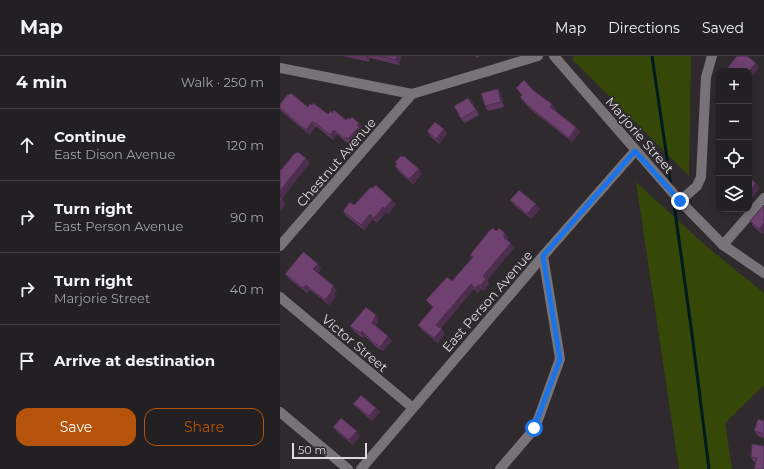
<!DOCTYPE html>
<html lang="en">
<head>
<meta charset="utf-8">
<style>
  :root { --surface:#222022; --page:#2e2d2f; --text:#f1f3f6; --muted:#a2a3a5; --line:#3f3e40; --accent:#b45309 }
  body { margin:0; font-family:Montserrat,sans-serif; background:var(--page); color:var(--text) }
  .controls { position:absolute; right:12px; top:12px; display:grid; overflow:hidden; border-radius:8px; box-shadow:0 2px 10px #0003 }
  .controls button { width:36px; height:36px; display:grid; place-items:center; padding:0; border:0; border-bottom:1px solid var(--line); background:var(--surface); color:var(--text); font:20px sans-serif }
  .scale { position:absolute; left:12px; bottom:10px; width:75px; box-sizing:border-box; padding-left:4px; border:2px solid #dcdadc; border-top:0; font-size:11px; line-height:14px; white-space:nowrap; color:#dcdadc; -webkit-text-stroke:3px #2e2a2e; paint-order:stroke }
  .stop { position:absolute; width:12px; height:12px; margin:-9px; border:3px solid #1a73e8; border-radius:50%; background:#fff }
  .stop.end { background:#1a73e8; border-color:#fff; box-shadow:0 1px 4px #0008 }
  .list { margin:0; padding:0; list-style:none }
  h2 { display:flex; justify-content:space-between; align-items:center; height:52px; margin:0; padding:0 16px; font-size:17px }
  h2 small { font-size:13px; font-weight:400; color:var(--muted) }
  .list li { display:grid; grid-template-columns:26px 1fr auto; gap:12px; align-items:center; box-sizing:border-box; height:72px; padding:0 16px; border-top:1px solid var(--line) }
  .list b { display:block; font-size:15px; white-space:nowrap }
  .list p { margin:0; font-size:13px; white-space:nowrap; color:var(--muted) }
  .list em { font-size:13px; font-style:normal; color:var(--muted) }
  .actions { display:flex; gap:8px; padding:12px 16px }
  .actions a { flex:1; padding:9px 0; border:1px solid var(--accent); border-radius:12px; text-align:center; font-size:14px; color:var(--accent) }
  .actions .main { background:var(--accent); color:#fff }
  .icon { flex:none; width:22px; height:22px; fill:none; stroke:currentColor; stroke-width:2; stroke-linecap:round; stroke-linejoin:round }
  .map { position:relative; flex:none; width:484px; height:413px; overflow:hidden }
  header { display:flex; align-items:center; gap:24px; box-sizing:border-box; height:56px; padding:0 20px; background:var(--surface); border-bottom:1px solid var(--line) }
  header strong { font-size:19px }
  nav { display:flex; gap:22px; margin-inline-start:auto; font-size:14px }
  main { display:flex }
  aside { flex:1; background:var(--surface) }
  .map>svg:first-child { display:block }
  .green { fill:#354807 }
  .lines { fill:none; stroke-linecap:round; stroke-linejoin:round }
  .stream { stroke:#001b1e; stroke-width:3 }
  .minor { stroke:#787378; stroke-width:10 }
  .tertiary { stroke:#787378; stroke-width:10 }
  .wall { fill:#5f3860 }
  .shaded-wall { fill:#4d2e4e }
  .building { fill:#6e4170; stroke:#4d2e4e }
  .route { stroke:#1a73e8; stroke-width:5 }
  .labels { text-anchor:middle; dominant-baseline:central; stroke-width:3.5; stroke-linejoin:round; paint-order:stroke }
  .street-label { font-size:13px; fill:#dcdadc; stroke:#2e2a2e }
</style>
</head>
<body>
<header>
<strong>Map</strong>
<nav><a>Map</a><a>Directions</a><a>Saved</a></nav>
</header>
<main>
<aside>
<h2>4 min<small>Walk · 250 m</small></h2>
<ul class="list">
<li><svg class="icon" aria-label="ahead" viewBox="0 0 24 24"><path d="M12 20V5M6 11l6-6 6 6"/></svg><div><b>Continue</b><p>East Dison Avenue</p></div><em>120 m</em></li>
<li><svg class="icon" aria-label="right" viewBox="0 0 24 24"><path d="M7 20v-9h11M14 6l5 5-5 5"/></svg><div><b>Turn right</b><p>East Person Avenue</p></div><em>90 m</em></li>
<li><svg class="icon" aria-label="right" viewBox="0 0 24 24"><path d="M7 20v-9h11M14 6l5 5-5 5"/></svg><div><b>Turn right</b><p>Marjorie Street</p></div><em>40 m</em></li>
<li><svg class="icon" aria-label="arrive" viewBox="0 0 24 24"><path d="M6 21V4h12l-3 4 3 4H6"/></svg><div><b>Arrive at destination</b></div></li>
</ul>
<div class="actions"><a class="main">Save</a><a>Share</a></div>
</aside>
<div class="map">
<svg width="484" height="413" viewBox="0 0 484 413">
  <rect width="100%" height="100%" fill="#2e2a2e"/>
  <path class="green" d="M295,0H411L409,120L292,3Z
    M356,126L426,190L484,237V329L445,367L452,413H399Z"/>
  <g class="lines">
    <path class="stream" d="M372,0L391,130
      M393,141L412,278L429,413"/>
    <path class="minor" d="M0,12L132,38L258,0
      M400,145L417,130L421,121L426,21L432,0
      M443,189L484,142
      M0,190L132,38
      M0,241L133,352
      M0,356L68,413
      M81,413L263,200L355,95
      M220,413L255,372L280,303L263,200"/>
    <path class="tertiary" d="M274,0L400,145L443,189L484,217"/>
  </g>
  <path class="wall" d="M63,0H121L119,9L90,2L89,6Z
    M195,0H201L200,1L199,0L197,2Z
    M236,32L253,34L276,53L275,54L300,76L292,86L250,53L244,46L240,41L242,40Z
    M221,38L224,51L208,55L205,50Z
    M192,46L199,59L185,67L181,63Z
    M0,48L28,51L48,58L52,57L66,64L70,63L79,67L82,72L81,73L82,75L72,88L69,86L67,87L57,78L53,84L37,71H35L30,79L2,56L0,53Z
    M164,73L167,78L159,88L150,80L147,75Z
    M123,101L142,118L133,128L118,115L115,110L116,108L115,106Z
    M230,144L260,153L251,163L234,149Z
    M116,148L108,158L106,156L97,167L93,163L84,174L66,160L63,155L74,149Z
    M484,149V176L482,178L473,170L470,165Z
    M216,175L228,182L227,183L234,192L207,224L209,228L203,235L201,233L198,237L194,233L161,272L165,278L158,287L142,274L138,269L153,252L146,244L172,225L192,202L190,199Z
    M38,208L41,213L38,217L57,235L54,238L56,240L49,249L30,234L27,237L9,223L5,218Z
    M99,263L96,270L108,280L112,285L103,295L96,291L85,280L83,282L74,275L70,270Z
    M73,348L96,352L100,356L92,365L77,352Z
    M484,365V382L478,380L474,375Z
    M53,371L80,380L73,389L57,376Z
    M484,390L476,406H474L471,401Z"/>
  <path class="shaded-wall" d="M86,0H88L90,2L89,6L86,1Z
    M117,0H121L119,9L116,4Z
    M476,7L479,12L469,24V15Z
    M218,33L221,38L224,51L221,46Z
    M272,48L276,53L274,56L270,51Z
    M32,66L35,71L30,79L26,74Z
    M79,67L82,72L81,73L82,75L72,88L68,83Z
    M296,71L300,76L292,86L289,82Z
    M164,73L167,78L159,88L156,83Z
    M54,74L57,78L53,84L50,79Z
    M26,102L30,107L1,144L0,135Z
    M139,113L142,118L133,128L129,123Z
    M476,127L480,132L469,146V137Z
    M2,143L6,148L0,155V146Z
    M112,144L116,148L108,158L104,153Z
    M256,148L260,153L251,163L247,158Z
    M103,151L106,156L97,167L94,162Z
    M90,158L93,163L84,174L81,169Z
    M484,167V176L482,178L479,173Z
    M225,177L228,182L227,183L229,185L224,182L223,179Z
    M231,187L234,192L207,224L209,228L203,235L200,230L203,220Z
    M38,208L41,213L37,218L33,213Z
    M191,228L194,233L160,273L156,269Z
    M26,229L30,234L27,237L23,232Z
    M198,229L201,233L198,237L195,232Z
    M54,230L57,235L54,238L56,240L49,249L45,244L51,234Z
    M96,259L99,263L95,272L92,267Z
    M162,273L165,278L158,287L154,282Z
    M82,275L85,280L83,282L80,277Z
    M108,280L112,285L103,295L100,291Z
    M96,352L100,356L92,365L89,360Z
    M77,375L80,380L73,389L69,384Z"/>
  <path class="building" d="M99,0H117L116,4Z
    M457,0H467L476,7L469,15H445Z
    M244,24L253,34L272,48L270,51L296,71L289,82L246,48L240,41L242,39L236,32Z
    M218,33L221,46L205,50L201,37Z
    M11,37L28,51L30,48L32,49L33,47L48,58L51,55L52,57L54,54L66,64L68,62L70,63L72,61L79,67L77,69L79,71L68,83L66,81L64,82L54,74L50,79L34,66H32L26,74L0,52V48L8,38L9,39Z
    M188,42L196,54L181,63L174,50Z
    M155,66L164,73L156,83L147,75Z
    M18,96L26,102L0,135V113L1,114L14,98Z
    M121,100L123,101L124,100L139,113L129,123L115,110L117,108L115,106Z
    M469,122L476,127L469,137Z
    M96,129L112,144L104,153L103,151L94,162L90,158L81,169L63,155L70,146L74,149L91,131L93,132Z
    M239,134L256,148L247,158L230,144Z
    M0,141L2,143L0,146Z
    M484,149V167L479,173L470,165Z
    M213,172L216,175L219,172L225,177L223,179L225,180L224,182L231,187L203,220L206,223L200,230L198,229L195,232L191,228L156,269L162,273L154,282L138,269L153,251L146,244L167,221L172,225L193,201L190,199L209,175Z
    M23,196H24L38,208L33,213L54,230L51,234L52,235L45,244L26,229L23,232L5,218Z
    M86,251L96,259L92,267L108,280L100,291L93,286L82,275L80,277L70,270Z
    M81,339L96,352L89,360L73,348Z
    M61,362L77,375L69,384L53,371Z
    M478,363L484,365V378L474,375Z
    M472,388L484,390V413H474L477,402L471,401Z"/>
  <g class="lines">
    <path class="route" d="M254,372L280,303L263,200L355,95L400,145"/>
  </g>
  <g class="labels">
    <g class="street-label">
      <text transform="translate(360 79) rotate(49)">Marjorie Street</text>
      <text transform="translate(56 106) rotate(-49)">Chestnut Avenue</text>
      <text transform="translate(207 245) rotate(-49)">East Person Avenue</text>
      <text transform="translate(75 287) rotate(40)">Victor Street</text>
    </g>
  </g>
</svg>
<div class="controls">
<button>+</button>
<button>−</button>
<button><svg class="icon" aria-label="locate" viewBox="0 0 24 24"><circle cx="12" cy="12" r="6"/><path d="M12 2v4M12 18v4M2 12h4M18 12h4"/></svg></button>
<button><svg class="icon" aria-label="layers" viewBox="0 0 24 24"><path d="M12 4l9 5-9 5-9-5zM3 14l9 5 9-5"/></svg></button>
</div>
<div class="scale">50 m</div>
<div class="stop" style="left:254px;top:372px"></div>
<div class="stop end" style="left:400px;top:145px"></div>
</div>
</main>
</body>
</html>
